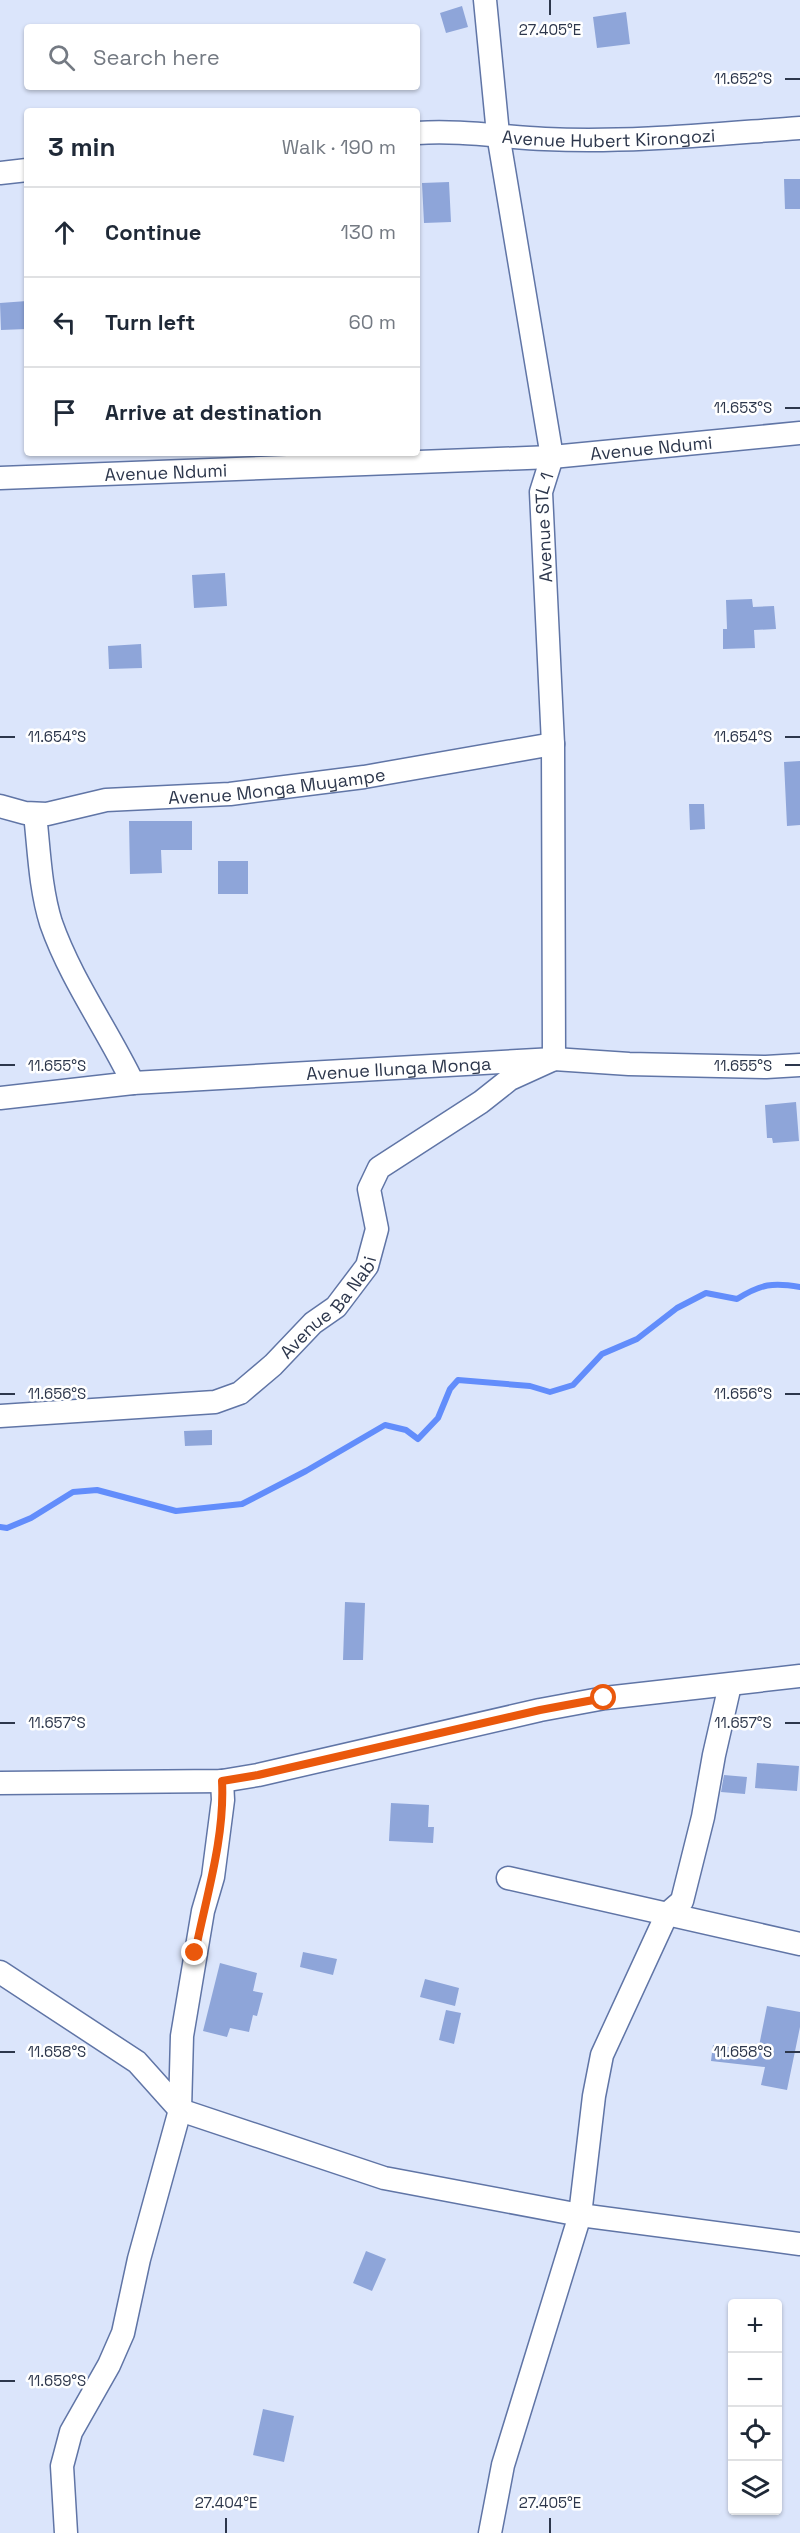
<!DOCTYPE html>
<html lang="en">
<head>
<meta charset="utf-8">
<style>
  :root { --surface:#fff; --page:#f6f6f7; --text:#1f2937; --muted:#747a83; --line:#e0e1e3 }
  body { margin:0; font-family:"Space Grotesk",sans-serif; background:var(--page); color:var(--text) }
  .controls { position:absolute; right:18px; bottom:18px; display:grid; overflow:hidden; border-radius:6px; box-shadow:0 2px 4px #0004 }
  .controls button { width:54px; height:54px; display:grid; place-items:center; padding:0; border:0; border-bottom:2px solid var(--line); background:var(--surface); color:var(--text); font:30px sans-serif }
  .stop { position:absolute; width:18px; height:18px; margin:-14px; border:4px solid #ea580c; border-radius:50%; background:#fff }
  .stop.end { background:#ea580c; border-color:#fff; box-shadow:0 2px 6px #0008 }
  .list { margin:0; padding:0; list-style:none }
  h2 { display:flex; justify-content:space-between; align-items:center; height:78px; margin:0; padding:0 24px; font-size:26px }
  h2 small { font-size:20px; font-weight:400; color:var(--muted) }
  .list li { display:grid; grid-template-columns:39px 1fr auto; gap:18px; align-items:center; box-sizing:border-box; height:90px; padding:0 24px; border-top:2px solid var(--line) }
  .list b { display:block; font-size:22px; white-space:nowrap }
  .list em { font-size:20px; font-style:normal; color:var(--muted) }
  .icon { flex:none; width:33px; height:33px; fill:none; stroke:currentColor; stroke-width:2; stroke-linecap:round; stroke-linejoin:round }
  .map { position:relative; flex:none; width:800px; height:2533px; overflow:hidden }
  .search { position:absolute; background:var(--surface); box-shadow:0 2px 4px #0004; left:24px; top:24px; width:396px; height:66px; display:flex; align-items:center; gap:15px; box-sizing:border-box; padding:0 21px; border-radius:6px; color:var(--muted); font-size:22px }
  .panel { position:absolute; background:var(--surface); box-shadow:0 2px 4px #0004; left:24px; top:108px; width:396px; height:348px; border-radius:6px }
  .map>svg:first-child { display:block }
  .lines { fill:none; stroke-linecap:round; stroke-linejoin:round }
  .stream { stroke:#628dfb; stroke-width:6 }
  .building { fill:#8ea5d9 }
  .minor-casing { stroke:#6075a6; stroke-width:25 }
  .minor { stroke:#fff; stroke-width:22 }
  .route { stroke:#ea580c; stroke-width:8 }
  .ticks { fill:none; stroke:#2d374c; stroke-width:2 }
  .labels { text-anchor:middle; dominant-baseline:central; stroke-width:5; stroke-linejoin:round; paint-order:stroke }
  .street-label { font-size:18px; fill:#2d374c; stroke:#fff }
  .ticks-label { font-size:15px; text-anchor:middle; fill:#2d374c; stroke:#fff; stroke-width:5; stroke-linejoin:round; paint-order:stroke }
</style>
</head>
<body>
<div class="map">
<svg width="800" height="2533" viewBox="0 0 800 2533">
  <rect width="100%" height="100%" fill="#dbe5fb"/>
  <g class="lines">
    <path class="stream" d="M0,1527L7,1528L31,1518L73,1492L97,1490L176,1511L242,1504L306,1471L385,1425L406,1430L418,1439L438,1418L450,1389L458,1380L530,1386L550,1392L573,1385L602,1354L637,1339L677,1308L706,1293L737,1299C761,1284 773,1282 800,1287"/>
  </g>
  <path class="building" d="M462,6L468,27L446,33L440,13Z
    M626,12L630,44L597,48L593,17Z
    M784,179H800V209H785Z
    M449,182L451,222L424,223L422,183Z
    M27,301V329L1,330L0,303Z
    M225,573L227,606L194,608L192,575Z
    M752,599L753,607L774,606L776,629L754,630L755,648L723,649V629H727L726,600Z
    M141,644L142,668L109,669L108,646Z
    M800,761V825L787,826L784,762Z
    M689,804H704L705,829L690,830Z
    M129,821H192V850H161L162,873L130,874Z
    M218,861H248V894H218Z
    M796,1102L799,1141L773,1143L772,1138H767L765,1105Z
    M212,1430V1445L185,1446L184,1431Z
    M345,1602L365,1603L363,1660H343Z
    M757,1763L799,1766L797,1791L755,1788Z
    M724,1775L747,1777L745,1794L721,1792Z
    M391,1803L429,1805L428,1827H434L433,1843L389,1841Z
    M303,1952L337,1959L333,1975L300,1967Z
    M220,1963L257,1973L253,1991L263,1993L257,2016L253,2015L249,2032L230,2028L227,2037L203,2031Z
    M425,1979L459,1988L455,2006L420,1997Z
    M767,2006L800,2012V2027L787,2090L761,2085L765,2067L711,2061L713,2045L758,2051Z
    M446,2010L461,2013L454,2044L439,2040Z
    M366,2251L386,2259L372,2291L353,2283Z
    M263,2409L294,2416L284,2462L253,2455Z"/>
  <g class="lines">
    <defs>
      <g id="minor">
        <path id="s1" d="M417,133C460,130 502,137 545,139C630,143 715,134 800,128"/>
        <path d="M0,173L27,170"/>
        <path id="s2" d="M0,478L552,457L800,433"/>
        <path id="s3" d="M0,806L25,813L47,814L106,800L230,794L364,777L553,744"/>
        <path d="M35,814C39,849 40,888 51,923C71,980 107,1029 133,1083"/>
        <path id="s4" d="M0,1098L133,1083L554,1059L629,1064L766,1067L800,1065"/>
        <path id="s5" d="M0,1416L215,1402L240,1393L273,1365L313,1323L336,1307L367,1266L377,1229L369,1189L379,1168L481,1102L510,1079L554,1059L553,744L541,492L552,457L498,134L485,0"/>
        <path d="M0,1783L222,1781L258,1775L540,1710L605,1698L800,1676"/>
        <path d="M508,1878L800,1944"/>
        <path d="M0,1972L137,2062L180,2110L384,2178L580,2215L800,2244"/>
        <path d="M66,2533L62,2466L71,2432L109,2365L123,2333L139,2259L180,2110L182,2036L203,1911L213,1877L223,1800L222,1781"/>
        <path d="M490,2533L503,2465L580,2215L594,2096L602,2055L667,1914L682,1901L703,1817L714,1755L730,1685"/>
      </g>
    </defs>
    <use href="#minor" class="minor-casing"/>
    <use href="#minor" class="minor"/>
  </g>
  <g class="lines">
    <path class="route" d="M195,1953C206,1897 225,1838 222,1781L258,1775L540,1710L604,1698"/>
  </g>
  <path class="ticks" d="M550,0V15M785,79H800M785,408H800M0,737H15M785,737H800M0,1065H15M785,1065H800M0,1394H15M785,1394H800M0,1723H15M785,1723H800M0,2052H15M785,2052H800M0,2381H15M226,2518V2533M550,2518V2533"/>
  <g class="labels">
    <g class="street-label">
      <text stroke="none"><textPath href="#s1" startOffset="192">Avenue Hubert Kirongozi</textPath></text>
      <text stroke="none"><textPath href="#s2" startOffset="652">Avenue Ndumi</textPath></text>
      <text stroke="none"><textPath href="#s2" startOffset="166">Avenue Ndumi</textPath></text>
      <text stroke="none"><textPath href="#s5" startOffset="1264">Avenue STL 1</textPath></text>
      <text stroke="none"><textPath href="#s3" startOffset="280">Avenue Monga Muyampe</textPath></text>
      <text stroke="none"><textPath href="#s4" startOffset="400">Avenue Ilunga Monga</textPath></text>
      <text stroke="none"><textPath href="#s5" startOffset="366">Avenue Ba Nabi</textPath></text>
    </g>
  </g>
  <g class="ticks-label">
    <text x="550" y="35">27.405°E</text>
    <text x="743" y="84">11.652°S</text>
    <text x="743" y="413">11.653°S</text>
    <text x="57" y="742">11.654°S</text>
    <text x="743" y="742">11.654°S</text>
    <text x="57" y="1071">11.655°S</text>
    <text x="743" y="1071">11.655°S</text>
    <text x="57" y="1399">11.656°S</text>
    <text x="743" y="1399">11.656°S</text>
    <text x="57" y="1728">11.657°S</text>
    <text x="743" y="1728">11.657°S</text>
    <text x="57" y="2057">11.658°S</text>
    <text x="743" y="2057">11.658°S</text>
    <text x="57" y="2386">11.659°S</text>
    <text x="226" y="2508">27.404°E</text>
    <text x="550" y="2508">27.405°E</text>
  </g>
</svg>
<div class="controls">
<button>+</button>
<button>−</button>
<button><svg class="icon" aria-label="locate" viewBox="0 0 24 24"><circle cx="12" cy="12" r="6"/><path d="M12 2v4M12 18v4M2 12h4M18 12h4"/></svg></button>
<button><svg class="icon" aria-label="layers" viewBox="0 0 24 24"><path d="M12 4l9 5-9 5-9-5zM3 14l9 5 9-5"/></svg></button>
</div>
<div class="stop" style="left:604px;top:1698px"></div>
<div class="stop end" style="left:195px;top:1953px"></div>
<div class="search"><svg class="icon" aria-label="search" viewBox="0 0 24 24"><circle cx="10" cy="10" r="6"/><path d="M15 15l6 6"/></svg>Search here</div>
<section class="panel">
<h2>3 min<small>Walk · 190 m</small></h2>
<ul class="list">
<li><svg class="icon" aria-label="ahead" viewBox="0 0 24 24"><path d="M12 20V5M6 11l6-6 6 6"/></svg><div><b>Continue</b></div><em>130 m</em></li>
<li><svg class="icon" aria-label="left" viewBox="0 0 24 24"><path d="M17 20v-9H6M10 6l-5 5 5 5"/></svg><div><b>Turn left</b></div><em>60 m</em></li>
<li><svg class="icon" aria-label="arrive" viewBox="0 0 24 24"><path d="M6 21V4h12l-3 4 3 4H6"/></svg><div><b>Arrive at destination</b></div></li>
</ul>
</section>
</div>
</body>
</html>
